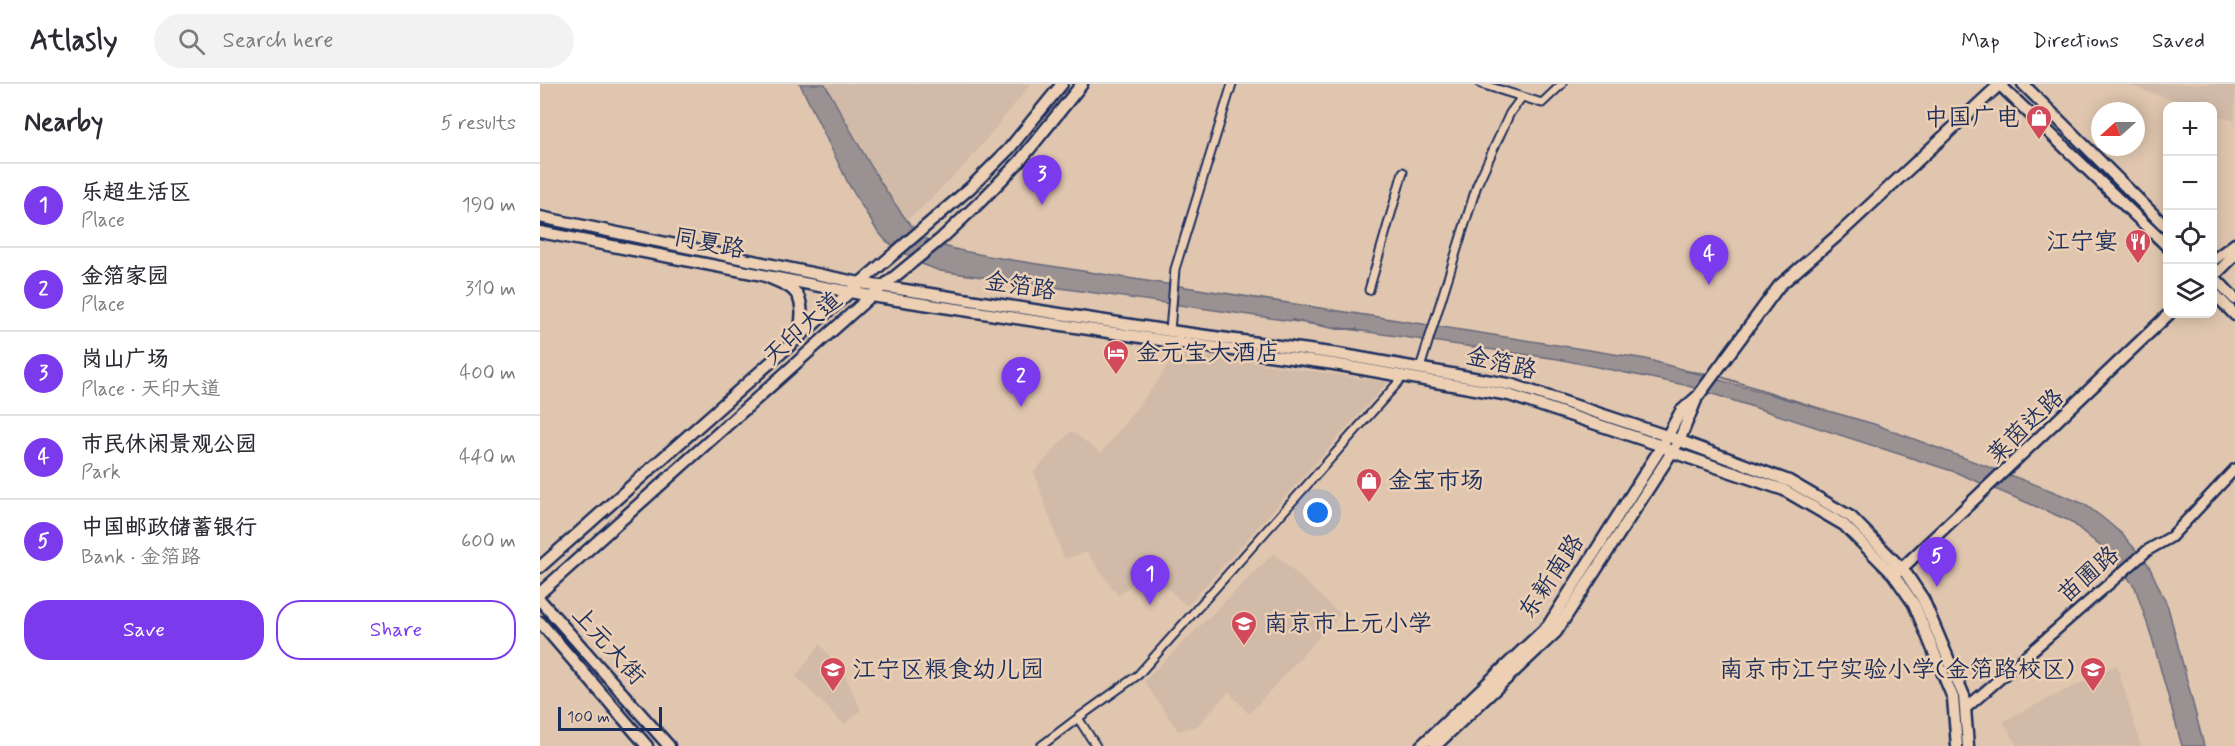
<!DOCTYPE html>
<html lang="en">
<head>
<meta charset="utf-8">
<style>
  :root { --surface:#fff; --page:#f2f2f3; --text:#2b2b33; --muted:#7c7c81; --line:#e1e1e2; --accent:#7c3aed }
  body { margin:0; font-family:Mynerve,"LXGW WenKai TC",sans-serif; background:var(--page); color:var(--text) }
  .controls { position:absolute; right:18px; top:18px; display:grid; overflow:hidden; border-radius:12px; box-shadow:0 3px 15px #0003 }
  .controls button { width:54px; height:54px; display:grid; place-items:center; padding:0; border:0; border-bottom:2px solid var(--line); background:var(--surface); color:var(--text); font:30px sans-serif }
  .compass { position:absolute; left:1551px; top:18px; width:54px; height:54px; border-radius:50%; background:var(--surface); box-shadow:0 3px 15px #0003; rotate:249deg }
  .scale { position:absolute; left:18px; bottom:15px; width:104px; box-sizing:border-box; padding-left:6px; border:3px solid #1b2f5e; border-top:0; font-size:16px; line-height:21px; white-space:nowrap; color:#1b2f5e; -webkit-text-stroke:4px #edd0b4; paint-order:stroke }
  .you { position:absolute; left:778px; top:429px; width:21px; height:21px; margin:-15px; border:4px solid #fff; border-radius:50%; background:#1a73e8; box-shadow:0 0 0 9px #1a73e833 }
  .badge { display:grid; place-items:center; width:39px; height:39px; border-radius:50%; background:var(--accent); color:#fff; font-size:20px; font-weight:700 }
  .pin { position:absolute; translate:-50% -50px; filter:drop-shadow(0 2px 3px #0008) }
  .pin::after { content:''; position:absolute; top:32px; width:21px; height:18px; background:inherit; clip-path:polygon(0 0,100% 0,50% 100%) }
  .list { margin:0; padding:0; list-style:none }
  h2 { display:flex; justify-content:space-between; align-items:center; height:78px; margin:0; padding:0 24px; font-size:26px }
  h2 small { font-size:20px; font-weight:400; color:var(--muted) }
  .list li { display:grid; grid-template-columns:39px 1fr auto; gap:18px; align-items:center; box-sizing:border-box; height:84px; padding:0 24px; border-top:2px solid var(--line) }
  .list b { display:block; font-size:22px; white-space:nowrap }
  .list p { margin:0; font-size:20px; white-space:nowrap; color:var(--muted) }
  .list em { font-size:20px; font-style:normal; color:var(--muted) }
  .actions { display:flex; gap:12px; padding:18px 24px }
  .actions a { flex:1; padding:14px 0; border:2px solid var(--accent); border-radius:24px; text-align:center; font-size:21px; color:var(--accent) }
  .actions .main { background:var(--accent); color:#fff }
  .icon { flex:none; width:33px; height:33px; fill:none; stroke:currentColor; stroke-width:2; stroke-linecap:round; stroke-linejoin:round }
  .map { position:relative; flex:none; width:1695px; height:662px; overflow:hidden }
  header { display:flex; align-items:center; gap:36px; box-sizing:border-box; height:84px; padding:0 30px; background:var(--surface); border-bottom:2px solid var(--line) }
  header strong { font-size:28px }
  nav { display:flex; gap:33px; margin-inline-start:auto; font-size:21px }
  .search { width:420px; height:54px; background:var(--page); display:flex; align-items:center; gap:15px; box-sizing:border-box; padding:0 21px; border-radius:33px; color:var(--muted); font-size:22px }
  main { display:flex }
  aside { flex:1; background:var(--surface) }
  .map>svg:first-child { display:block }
  .built { fill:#d1baa8 }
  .water { fill:#9a9192; stroke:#676a7d; stroke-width:1.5 }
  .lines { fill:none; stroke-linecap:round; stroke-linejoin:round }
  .stream { stroke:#676a7d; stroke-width:2 }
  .minor-casing { stroke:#1b2f5e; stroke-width:11 }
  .tertiary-casing { stroke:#1b2f5e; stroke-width:14 }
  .secondary-casing { stroke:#1b2f5e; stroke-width:15 }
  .primary-casing { stroke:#1b2f5e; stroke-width:15 }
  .minor { stroke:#edd0b4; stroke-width:7 }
  .tertiary { stroke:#edd0b4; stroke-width:9 }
  .secondary { stroke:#edd0b4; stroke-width:10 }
  .primary { stroke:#edd0b4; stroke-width:10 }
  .labels { text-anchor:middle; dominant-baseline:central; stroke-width:5; stroke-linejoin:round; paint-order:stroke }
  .poi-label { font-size:24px; fill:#1b2f5e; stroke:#edd0b4; text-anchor:start }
  .street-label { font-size:24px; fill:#1b2f5e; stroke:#edd0b4 }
</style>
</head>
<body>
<header>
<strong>Atlasly</strong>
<div class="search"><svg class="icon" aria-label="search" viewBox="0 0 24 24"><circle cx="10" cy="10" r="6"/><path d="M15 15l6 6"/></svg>Search here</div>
<nav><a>Map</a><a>Directions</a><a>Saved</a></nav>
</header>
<main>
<aside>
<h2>Nearby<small>5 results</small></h2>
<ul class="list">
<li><span class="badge">1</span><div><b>乐超生活区</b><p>Place</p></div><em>190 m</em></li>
<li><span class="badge">2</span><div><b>金箔家园</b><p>Place</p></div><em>310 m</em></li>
<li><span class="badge">3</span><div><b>岗山广场</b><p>Place · 天印大道</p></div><em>400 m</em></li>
<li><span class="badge">4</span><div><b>市民休闲景观公园</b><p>Park</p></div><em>440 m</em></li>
<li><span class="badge">5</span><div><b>中国邮政储蓄银行</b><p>Bank · 金箔路</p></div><em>600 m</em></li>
</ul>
<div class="actions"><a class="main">Save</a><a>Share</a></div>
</aside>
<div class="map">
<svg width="1695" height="662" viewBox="0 0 1695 662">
  <rect width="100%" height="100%" fill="#e0c6af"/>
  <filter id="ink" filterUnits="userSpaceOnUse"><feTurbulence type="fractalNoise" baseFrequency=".0167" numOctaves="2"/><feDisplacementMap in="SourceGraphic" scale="12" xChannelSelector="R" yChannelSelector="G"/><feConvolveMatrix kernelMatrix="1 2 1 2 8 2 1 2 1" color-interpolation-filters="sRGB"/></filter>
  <g filter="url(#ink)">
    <path class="built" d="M286,0H491L427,79L378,127L365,136L315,54Z
      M1584,0H1695V37L1673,30L1672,22H1652Z
      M636,268L848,298L647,522L608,486L578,512L547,468L524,475L494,388L531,347L561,369L615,301Z
      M734,469L800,530L709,630L689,608L657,642L638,647L604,597Z
      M280,560L305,592L321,626L304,641L256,592Z
      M1577,581L1601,662H1477L1463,637Z"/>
    <path class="water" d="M260,0H285C303,32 358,138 385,154C407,166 435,169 460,174L1106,275L1334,340L1507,405L1544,420L1563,434L1582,450L1608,480L1628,523L1664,662H1642L1612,554L1595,503L1571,471L1530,437L1415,388L1145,301L1018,275L400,187L382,180L346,157L336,145L309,101Z"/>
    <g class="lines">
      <path class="stream" d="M752,236L798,245H817
        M1145,287L1169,290
        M1178,292L1281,325"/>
      <defs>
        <path id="minor" d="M941,0L1002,19L1022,0
          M829,206L863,88
          M630,247L635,185L692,0
          M880,284L937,101L970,29L982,13
          M501,662L538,634
          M556,662L538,634L598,591L864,292"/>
        <path id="tertiary" d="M1425,625L1608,466L1631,453L1695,385"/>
        <path id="secondary" d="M1459,0L1628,163
          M1483,0L1628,145
          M0,133L320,199L630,247L798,270L973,301L1127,352L1249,397L1311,433L1365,488L1383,515L1424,612L1428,662
          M0,148L331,212L627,257L794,280L969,311L1122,362L1132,368L1244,406L1304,441L1353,490L1374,520L1413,614L1417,662
          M1672,177L1695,160
          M1672,191L1695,215
          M1672,194L1695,171
          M1672,207L1695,231
          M1358,488L1629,230
          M0,516L129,662
          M0,538L107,662
          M881,662L1008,542L1122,362L1141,327L1158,312L1239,202L1298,151L1460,0
          M895,662L1016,548L1139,357L1156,316"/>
        <path id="primary" d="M225,192C234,196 244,199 252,205C266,216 262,241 256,255
          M0,483L320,199L430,104L469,65L522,0
          M0,509L331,212L402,154L441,117L479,78L542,0"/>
      </defs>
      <use href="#minor" class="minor-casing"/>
      <use href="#tertiary" class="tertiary-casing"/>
      <use href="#secondary" class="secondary-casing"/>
      <use href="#primary" class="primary-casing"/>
      <use href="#minor" class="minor"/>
      <use href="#tertiary" class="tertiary"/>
      <use href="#secondary" class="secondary"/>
      <use href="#primary" class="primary"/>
    </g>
  </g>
  <defs>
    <symbol id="shop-pin" viewBox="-11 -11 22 30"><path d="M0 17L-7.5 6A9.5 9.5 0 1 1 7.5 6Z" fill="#d1495b" stroke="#edd0b4"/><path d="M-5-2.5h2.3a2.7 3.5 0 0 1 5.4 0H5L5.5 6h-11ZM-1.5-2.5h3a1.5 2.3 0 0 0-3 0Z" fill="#fff"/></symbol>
    <symbol id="restaurant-pin" viewBox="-11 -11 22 30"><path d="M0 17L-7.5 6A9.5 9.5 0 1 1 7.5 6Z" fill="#d1495b" stroke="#edd0b4"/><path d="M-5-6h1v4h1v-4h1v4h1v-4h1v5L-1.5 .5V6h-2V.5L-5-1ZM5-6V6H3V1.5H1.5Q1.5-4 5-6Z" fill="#fff"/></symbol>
    <symbol id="hotel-pin" viewBox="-11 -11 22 30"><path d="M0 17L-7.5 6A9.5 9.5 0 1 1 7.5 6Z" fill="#d1495b" stroke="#edd0b4"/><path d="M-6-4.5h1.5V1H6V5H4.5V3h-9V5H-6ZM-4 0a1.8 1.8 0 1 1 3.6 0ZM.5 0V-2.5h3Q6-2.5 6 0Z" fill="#fff"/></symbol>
    <symbol id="school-pin" viewBox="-11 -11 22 30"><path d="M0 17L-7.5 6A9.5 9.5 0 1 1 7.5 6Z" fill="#d1495b" stroke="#edd0b4"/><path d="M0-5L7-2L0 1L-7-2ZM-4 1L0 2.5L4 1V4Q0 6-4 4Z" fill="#fff"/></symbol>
  </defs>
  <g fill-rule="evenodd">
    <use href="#shop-pin" x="1484" y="19" width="30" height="40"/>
    <use href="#restaurant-pin" x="1583" y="143" width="30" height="40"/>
    <use href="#hotel-pin" x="561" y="254" width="30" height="40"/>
    <use href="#shop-pin" x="814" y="382" width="30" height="40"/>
    <use href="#school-pin" x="689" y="525" width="30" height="40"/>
    <use href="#school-pin" x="278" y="571" width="30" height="40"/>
    <use href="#school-pin" x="1538" y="571" width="30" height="40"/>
  </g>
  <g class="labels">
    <g class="poi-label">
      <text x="1480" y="34" text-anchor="end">中国广电</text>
      <text x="1578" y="158" text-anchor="end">江宁宴</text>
      <text x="596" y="269">金元宝大酒店</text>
      <text x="848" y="397">金宝市场</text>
      <text x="724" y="540">南京市上元小学</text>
      <text x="312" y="586">江宁区粮食幼儿园</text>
      <text x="1534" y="586" text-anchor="end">南京市江宁实验小学(金箔路校区)</text>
    </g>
    <g class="street-label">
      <text transform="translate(169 160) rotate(11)">同夏路</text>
      <text transform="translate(480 203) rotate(9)">金箔路</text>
      <text transform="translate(263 245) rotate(-42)">天印大道</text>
      <text transform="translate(961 280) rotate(13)">金箔路</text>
      <text transform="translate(1486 343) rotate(-44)">莱茵达路</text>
      <text transform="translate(1549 491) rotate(-41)">苗圃路</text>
      <text transform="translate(1012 493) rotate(-56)">东新南路</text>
      <text transform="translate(68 562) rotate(48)">上元大街</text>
    </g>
  </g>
</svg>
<div class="controls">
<button>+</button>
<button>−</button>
<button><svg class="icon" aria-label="locate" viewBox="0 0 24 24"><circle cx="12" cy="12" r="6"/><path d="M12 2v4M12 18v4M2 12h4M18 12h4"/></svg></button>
<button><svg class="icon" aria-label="layers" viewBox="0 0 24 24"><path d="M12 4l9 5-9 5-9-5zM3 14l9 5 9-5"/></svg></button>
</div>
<svg class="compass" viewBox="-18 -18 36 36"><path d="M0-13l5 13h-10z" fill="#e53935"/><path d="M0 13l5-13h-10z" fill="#7c7c81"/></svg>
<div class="scale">100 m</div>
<div class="you"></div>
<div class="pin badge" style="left:610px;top:521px">1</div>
<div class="pin badge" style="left:481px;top:323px">2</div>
<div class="pin badge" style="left:502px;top:121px">3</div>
<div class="pin badge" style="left:1169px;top:201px">4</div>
<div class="pin badge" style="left:1397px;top:503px">5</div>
</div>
</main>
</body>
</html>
